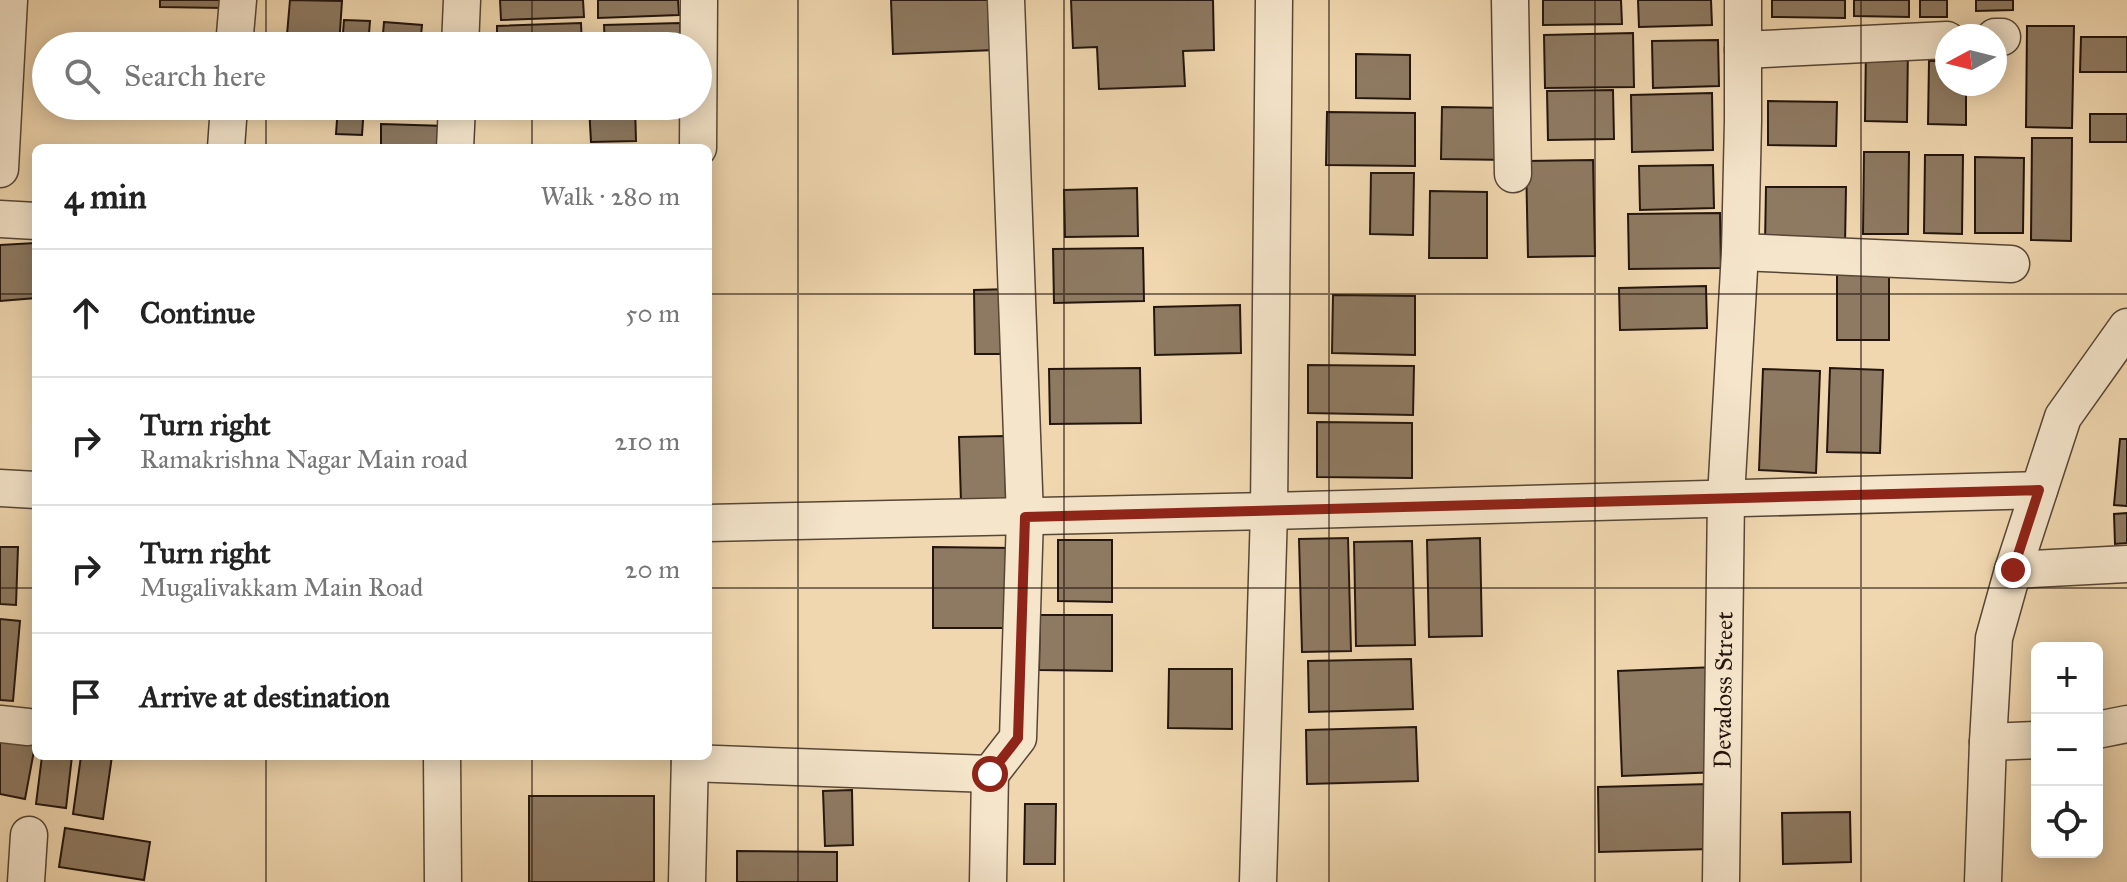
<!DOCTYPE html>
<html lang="en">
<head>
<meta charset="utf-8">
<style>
  :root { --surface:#fff; --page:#f2f2f2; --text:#222; --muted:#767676; --line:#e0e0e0 }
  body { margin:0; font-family:"IM FELL Great Primer",serif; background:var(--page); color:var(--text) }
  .controls { position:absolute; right:24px; bottom:24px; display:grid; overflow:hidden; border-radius:12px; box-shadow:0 4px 20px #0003 }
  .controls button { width:72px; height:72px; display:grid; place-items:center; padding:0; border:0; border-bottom:2px solid var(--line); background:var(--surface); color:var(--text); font:40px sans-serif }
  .compass { position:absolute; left:1935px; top:24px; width:72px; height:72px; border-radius:50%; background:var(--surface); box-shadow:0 4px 20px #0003; rotate:263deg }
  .stop { position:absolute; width:24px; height:24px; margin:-18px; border:6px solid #8f2418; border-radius:50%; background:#fff }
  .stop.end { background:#8f2418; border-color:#fff; box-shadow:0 2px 8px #0008 }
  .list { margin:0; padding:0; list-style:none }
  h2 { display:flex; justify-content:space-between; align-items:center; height:104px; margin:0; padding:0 32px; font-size:34px }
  h2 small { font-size:26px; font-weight:400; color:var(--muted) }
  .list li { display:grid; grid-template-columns:52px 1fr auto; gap:24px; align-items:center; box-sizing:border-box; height:128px; padding:0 32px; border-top:2px solid var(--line) }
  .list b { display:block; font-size:30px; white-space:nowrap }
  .list p { margin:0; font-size:26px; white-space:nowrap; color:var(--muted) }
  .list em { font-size:26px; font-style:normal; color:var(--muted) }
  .icon { flex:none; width:44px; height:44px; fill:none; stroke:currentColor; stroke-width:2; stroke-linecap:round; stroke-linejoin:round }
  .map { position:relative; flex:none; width:2127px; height:882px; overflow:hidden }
  .search { position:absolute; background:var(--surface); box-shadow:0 4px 20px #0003; left:32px; top:32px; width:680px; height:88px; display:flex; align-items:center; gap:20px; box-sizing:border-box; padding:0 28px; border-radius:44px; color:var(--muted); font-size:30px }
  .panel { position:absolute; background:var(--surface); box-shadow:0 4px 20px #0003; left:32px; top:144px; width:680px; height:616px; border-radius:12px }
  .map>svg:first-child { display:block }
  .building { fill:#8e7a62; stroke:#24150e; stroke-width:2 }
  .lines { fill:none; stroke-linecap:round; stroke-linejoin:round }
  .minor-casing { stroke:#574636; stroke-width:39 }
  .minor { stroke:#f5e5cb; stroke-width:36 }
  .route { stroke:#8f2418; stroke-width:10 }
  .grid { fill:none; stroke:#24150e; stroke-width:2; stroke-opacity:0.55 }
  .labels { text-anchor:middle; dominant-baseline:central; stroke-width:6; stroke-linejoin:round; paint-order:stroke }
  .street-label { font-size:24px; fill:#24150e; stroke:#f5e5cb }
</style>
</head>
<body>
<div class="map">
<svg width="2127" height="882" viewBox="0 0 2127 882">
  <rect width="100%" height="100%" fill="#f0d7af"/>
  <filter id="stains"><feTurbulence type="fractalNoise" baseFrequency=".0025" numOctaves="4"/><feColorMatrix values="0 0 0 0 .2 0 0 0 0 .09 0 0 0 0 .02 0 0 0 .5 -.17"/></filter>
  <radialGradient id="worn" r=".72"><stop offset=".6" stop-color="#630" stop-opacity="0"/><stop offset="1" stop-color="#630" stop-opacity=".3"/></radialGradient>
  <path class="building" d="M160,0H223V8L160,7Z
    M290,0L342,1L339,46H286Z
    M500,0H583L584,17L501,20Z
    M598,0H678L679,15L598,18Z
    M891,0H993L995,50L893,54Z
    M1071,0H1213L1214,50L1183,51L1185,86L1099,89L1097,47L1073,48Z
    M1543,0H1621L1622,24L1543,25Z
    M1638,0H1711L1712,25L1639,27Z
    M1772,0H1845V18L1772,17Z
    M1854,0H1909V17L1854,16Z
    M1920,0H1947V17H1920Z
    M1976,0H2013V10L1976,11Z
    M344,20L370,21L368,46H342Z
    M384,22L422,25L420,46H382Z
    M581,23L582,46H497V26Z
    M680,23L681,46H605L604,25Z
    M2027,26H2074L2072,128L2026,127Z
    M1633,33L1634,87L1545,88L1544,35Z
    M2081,37H2127V72H2080Z
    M1718,40L1719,86L1653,88L1652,41Z
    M1866,45L1908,46L1907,122L1865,121Z
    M1356,54L1410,55V99L1356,98Z
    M1929,61H1947V84H1966V125L1928,124Z
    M1613,90L1614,139L1548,140L1547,91Z
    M1712,93L1713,150L1632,152L1631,95Z
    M1768,101L1837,102L1836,146L1768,145Z
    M338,106H364L362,135L336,134Z
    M589,106H635L636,141L591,142Z
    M1442,107L1510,108L1509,160L1441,159Z
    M1327,112L1415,113V166L1326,165Z
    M2090,114H2127V142H2090Z
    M381,124L446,126L445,148H381Z
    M2032,138H2072L2071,241L2031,240Z
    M1864,152H1909L1908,234H1863Z
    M1925,155H1963L1962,234L1924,233Z
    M1975,157L2024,158L2023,233H1975Z
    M1593,160L1595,256L1528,257L1526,161Z
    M1713,165L1714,208L1640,210L1639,166Z
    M1371,173H1414L1413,235L1370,234Z
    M1766,187H1846L1845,246L1765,244Z
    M1137,188L1138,236L1065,237L1064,190Z
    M1430,191L1487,192V258H1429Z
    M1720,213L1721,268L1629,269L1628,214Z
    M35,243L36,298L0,301V245Z
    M1143,248L1144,301L1054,303L1053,249Z
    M1837,261H1889V340H1837Z
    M1706,286L1707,328L1620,330L1619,288Z
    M1011,289L1012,354H975L974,290Z
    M1333,295L1415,296V355L1332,353Z
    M1240,305L1241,353L1155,355L1154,307Z
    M1308,365L1414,366L1413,415L1308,413Z
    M1140,368L1141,423L1050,424L1049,369Z
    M1830,368L1883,370L1880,453L1827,452Z
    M1763,369L1820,371L1816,473L1759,470Z
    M1317,422L1412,423V478L1317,477Z
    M1005,436L1006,501L961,502L959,437Z
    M2120,439H2127V506L2114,505Z
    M2127,513V543L2115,544L2114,514Z
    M1348,538L1351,651L1302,652L1299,539Z
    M1480,538L1482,636L1429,637L1427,540Z
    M1058,540H1112V602L1058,601Z
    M1412,541L1415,645L1356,646L1354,542Z
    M0,547H18L16,605L0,604Z
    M933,547L1013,548V628H933Z
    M1040,615H1112V671L1039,670Z
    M0,619L20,621L13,701L0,700Z
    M1411,659L1413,709L1309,712L1308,661Z
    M1715,667L1719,772L1622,776L1618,671Z
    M1169,669H1232V729L1168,728Z
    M0,726L36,740L25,799L0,794Z
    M1416,727L1418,781L1307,784L1306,730Z
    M42,756H72L66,808L36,804Z
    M81,756H112L103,819L73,814Z
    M1709,784L1711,849L1599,852L1598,787Z
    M852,790L853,845L825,846L823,791Z
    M529,796H654V882H529Z
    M1025,804H1056L1055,864H1024Z
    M1850,812L1851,862L1783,864L1782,813Z
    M65,828L150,842L144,880L59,867Z
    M737,851L837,852V882H737Z"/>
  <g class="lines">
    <defs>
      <g id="minor">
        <path d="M1510,0L1513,174"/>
        <path d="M1995,37H2002"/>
        <path d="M234,46L238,0"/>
        <path d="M460,46L462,0"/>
        <path d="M1743,50L1947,40"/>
        <path d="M226,148L229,106"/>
        <path d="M455,148L457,106"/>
        <path d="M698,148L699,0"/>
        <path d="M0,169L9,0"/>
        <path d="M0,219L36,221"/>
        <path d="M1740,252L2011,264"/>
        <path d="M0,488L36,490"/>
        <path d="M708,523L1269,511L2039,490"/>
        <path d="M2013,570L2127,564"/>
        <path d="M0,724L28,727"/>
        <path d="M2097,730L2127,724"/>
        <path d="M1988,742L2037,740"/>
        <path d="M442,756L443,882"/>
        <path d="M690,763L990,774"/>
        <path d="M26,882L29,835"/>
        <path d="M687,882L690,756"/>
        <path d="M988,882L990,774L1018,738L1025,517L1006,0"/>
        <path d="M1258,882L1269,511L1274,0"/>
        <path id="s1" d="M1721,882L1726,497L1740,252L1743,121V0"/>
        <path d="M1983,882L1988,742L1994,638L2013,570L2063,417L2127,327"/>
      </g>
    </defs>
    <use href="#minor" class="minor-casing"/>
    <use href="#minor" class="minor"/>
  </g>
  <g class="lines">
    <path class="route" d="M990,774L1018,738L1025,517L2039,490L2013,570"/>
  </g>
  <path class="grid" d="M266,0V46M532,0V46M798,0V882M1064,0V882M1329,0V882M1595,0V882M1861,0V882M266,106V148M532,106V148M0,294H36M708,294H2127M0,588H36M708,588H2127M266,756V882M532,756V882"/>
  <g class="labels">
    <g class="street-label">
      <text stroke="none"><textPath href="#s1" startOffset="192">Devadoss Street</textPath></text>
    </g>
  </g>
  <rect width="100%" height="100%" filter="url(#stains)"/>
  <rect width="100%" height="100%" fill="url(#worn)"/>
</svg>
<div class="controls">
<button>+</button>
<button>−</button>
<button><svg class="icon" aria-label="locate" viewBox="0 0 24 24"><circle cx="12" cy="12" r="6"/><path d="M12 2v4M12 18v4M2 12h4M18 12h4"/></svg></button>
</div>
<svg class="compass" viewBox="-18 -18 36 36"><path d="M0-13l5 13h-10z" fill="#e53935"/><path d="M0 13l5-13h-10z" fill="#767676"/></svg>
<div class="stop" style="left:990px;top:774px"></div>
<div class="stop end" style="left:2013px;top:570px"></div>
<div class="search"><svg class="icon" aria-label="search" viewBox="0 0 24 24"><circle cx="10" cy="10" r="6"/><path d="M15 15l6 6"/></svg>Search here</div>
<section class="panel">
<h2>4 min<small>Walk · 280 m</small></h2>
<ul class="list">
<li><svg class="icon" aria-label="ahead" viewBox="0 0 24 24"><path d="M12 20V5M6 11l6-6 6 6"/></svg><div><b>Continue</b></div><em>50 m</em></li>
<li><svg class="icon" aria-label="right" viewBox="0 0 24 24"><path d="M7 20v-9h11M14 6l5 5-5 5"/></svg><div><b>Turn right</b><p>Ramakrishna Nagar Main road</p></div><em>210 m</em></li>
<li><svg class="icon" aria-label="right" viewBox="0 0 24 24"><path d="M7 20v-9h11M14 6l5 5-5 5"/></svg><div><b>Turn right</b><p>Mugalivakkam Main Road</p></div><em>20 m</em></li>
<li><svg class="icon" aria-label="arrive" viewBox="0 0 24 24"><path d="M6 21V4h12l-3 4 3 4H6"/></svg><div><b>Arrive at destination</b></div></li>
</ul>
</section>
</div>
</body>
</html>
